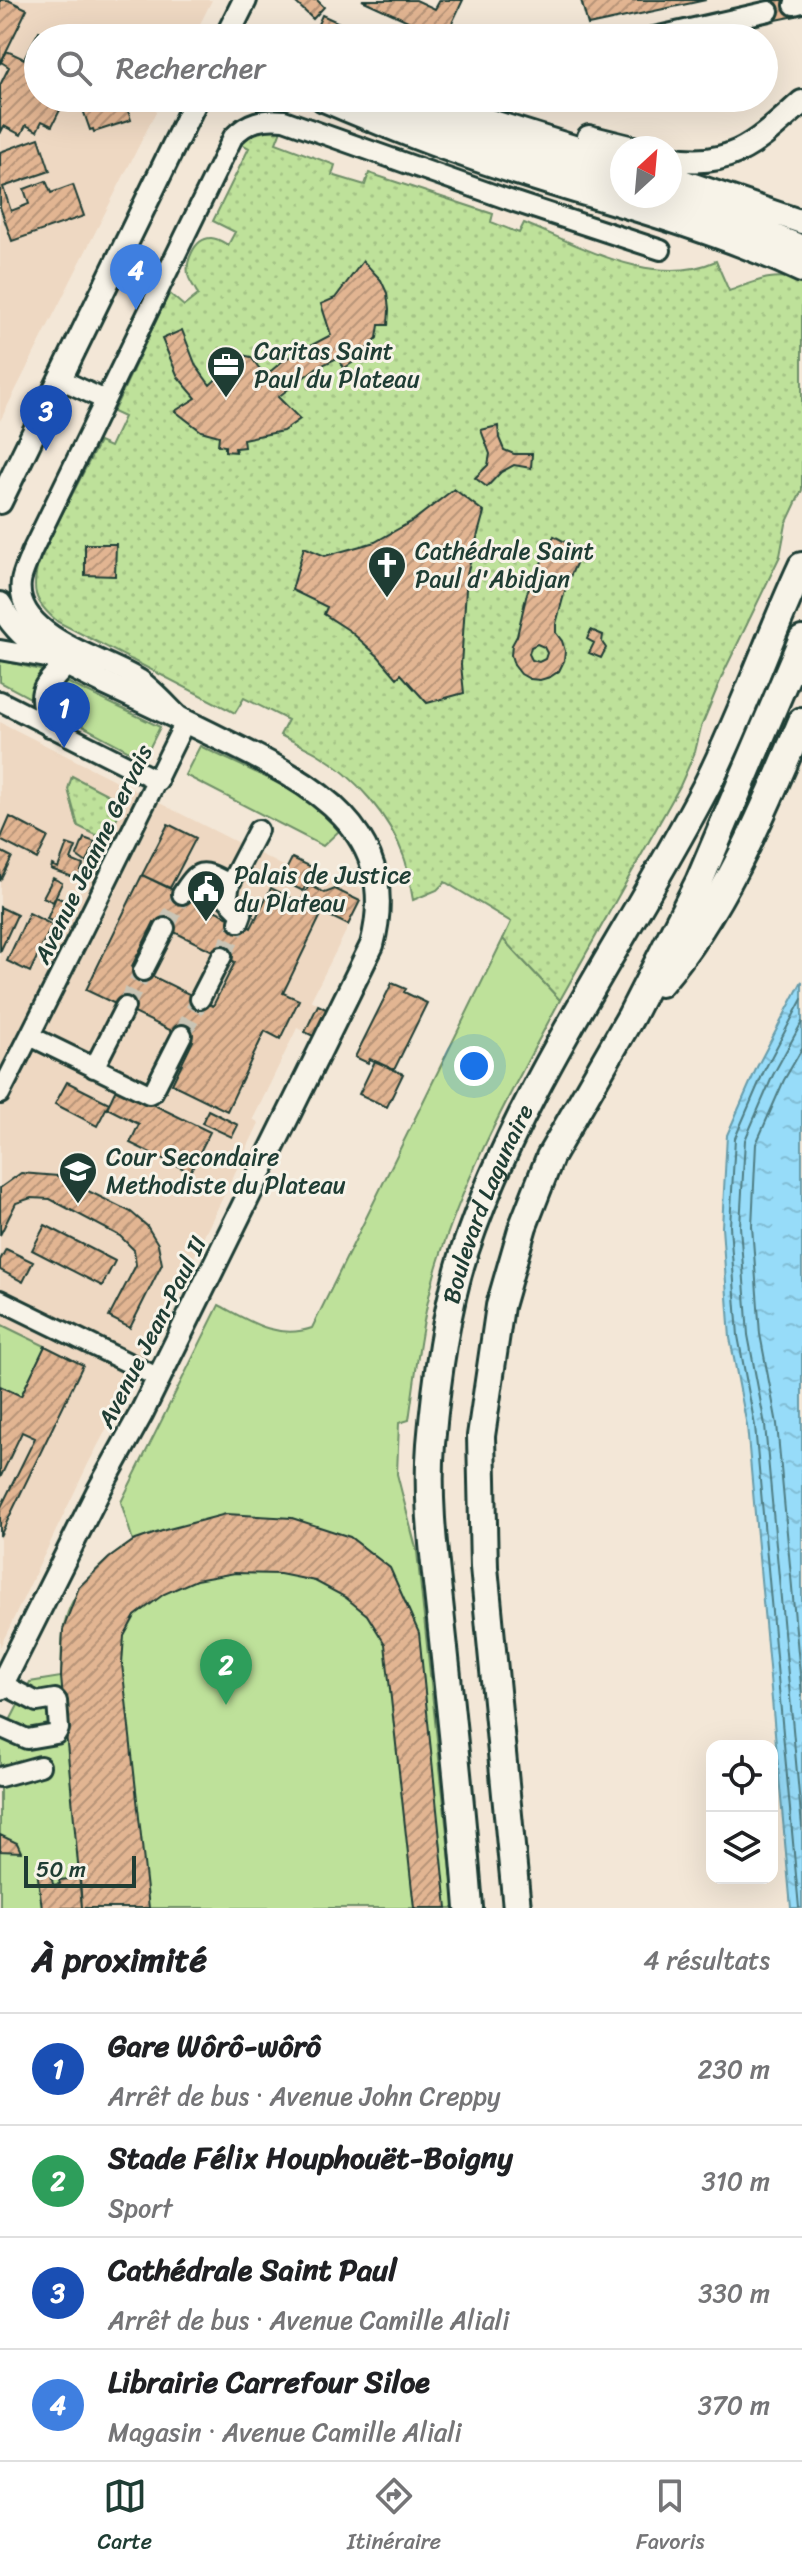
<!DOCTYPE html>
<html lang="fr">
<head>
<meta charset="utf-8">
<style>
  :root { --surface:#fff; --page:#f2f2f2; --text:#202124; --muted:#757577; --line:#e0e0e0; --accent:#1f3d34 }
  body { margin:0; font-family:Sriracha,sans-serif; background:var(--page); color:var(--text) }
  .controls { position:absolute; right:24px; bottom:24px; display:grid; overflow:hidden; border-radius:16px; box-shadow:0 8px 32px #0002 }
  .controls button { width:72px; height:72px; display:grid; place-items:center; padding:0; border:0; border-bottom:2px solid var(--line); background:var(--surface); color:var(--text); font:40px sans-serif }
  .compass { position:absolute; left:610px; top:136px; width:72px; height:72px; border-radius:50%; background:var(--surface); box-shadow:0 8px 32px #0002; rotate:26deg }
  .scale { position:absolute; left:24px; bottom:20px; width:112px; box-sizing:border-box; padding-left:8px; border:4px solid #1f3d34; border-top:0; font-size:22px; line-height:28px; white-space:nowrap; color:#1f3d34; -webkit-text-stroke:6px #f7f3e8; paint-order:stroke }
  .you { position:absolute; left:474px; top:1066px; width:28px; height:28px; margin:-20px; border:6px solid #fff; border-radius:50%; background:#1a73e8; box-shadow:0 0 0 12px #1a73e833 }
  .badge { display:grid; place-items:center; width:52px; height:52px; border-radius:50%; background:var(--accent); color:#fff; font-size:26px; font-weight:700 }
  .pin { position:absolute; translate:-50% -66px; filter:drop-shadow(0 2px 4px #0008) }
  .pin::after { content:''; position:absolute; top:42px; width:28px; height:24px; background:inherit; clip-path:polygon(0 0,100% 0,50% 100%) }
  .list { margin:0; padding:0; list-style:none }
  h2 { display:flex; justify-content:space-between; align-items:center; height:104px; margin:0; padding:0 32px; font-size:34px }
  h2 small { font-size:26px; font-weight:400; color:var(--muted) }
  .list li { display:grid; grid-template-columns:52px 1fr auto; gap:24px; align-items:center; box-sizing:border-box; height:112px; padding:0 32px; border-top:2px solid var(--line) }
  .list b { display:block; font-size:30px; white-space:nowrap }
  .list p { margin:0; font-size:26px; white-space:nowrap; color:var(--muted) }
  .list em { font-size:26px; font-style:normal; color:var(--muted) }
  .icon { flex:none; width:44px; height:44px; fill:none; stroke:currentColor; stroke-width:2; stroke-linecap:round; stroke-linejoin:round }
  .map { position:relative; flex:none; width:802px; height:1908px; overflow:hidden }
  .search { position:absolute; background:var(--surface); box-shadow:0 8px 32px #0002; left:24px; right:24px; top:24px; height:88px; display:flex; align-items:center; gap:20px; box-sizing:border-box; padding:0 28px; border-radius:44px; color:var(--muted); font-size:30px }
  .sheet { height:552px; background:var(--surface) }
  nav { display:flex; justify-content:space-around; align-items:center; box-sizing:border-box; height:112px; border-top:2px solid var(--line); background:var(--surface); font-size:22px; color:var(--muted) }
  nav a { display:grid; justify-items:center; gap:4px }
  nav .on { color:var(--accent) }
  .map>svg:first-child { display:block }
  .built { fill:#eed8c2 }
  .grass { fill:#bee19a; stroke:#6e8f67; stroke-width:2 }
  .park { fill:url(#park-dots); stroke:#6e8f67; stroke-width:2 }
  .water { fill:url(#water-ripples); stroke:#679caa; stroke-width:2 }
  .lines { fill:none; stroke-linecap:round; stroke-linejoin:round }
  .shore { stroke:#4f7d83; stroke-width:2 }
  .building { fill:url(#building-hatch); stroke:#1f3d34; stroke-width:2; fill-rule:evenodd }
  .minor-tunnel { stroke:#c9c5b6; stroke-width:18; stroke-dasharray:18 9; stroke-linecap:butt }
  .minor-casing { stroke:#1f3d34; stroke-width:24 }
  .major-casing { stroke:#1f3d34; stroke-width:28 }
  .highway-casing { stroke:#1f3d34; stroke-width:32 }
  .minor { stroke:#f7f3e8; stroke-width:18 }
  .major { stroke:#f7f3e8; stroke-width:22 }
  .highway { stroke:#f7f3e8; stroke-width:26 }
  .labels { text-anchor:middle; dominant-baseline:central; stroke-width:6; stroke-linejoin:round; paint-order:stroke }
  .poi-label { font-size:24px; fill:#1f3d34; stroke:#f7f3e8; text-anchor:start }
  .street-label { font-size:24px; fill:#1f3d34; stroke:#f7f3e8 }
</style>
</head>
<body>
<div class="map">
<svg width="802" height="1908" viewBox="0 0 802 1908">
  <defs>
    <pattern id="park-dots" width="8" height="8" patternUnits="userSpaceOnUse" patternTransform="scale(2)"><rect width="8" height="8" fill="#bee19a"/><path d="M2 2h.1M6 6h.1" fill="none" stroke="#a3c285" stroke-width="1.8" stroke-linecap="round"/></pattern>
    <pattern id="water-ripples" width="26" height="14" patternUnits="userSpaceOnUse" patternTransform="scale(2)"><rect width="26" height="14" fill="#97dcf9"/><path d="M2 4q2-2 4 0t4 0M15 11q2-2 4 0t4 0" fill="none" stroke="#82bed6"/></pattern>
    <pattern id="building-hatch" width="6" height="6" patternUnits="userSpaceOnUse" patternTransform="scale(2)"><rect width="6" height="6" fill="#e2b592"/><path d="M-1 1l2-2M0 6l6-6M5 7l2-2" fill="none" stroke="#b79478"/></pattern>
  </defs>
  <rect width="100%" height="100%" fill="#f3e7d7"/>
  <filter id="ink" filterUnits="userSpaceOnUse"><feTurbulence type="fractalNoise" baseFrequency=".0125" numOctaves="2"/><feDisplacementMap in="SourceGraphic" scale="16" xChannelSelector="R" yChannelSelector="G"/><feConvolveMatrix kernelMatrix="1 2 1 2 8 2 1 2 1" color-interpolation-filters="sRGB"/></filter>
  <g filter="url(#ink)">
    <path class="built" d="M0,0H212L193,38H38V98H163L0,421Z
      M0,722L319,884L337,877L361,888L362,900L311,1000L328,1010L315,1037L297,1028L253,1119L259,1123L246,1150L155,1337L88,1464L0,1647Z"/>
    <path class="grass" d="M0,660L44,671L160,727L144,759L0,682Z
      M200,746C248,770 304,789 340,830L323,846L185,775Z
      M503,939L560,1000C516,1083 470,1164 441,1253C423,1307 417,1364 409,1420L399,1423L397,1474L417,1552L455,1908H0V1740L30,1682L61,1677C62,1662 61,1647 63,1633C68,1591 100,1563 133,1541L121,1502L219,1305C249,1321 277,1340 312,1328Z
      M0,1324L45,1346L21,1396L0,1386Z"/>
    <path class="park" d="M272,127L281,130L276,143L335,165L332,175L365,185L369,173L493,214L491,222L519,233L524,223C582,246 654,289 716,261L729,291C757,281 772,272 802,281V490L786,524L780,556L723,674L701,727L695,752L680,786L560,1000L503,939L511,922L445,882L437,890L413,900C410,886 409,870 404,857C390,817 355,776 318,754C306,747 292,741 280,735L288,720L244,698L235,713L58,622C33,601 31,591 39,559L99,442L110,447L124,417L113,412L169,293L184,306L198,295C196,289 191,283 189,278C184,264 194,238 211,238C217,238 223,242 228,245L235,232L213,221L249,148L238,142L252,130Z
      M72,776L124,803L106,840L78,826L68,789Z"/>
    <path class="water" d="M802,981V1908H791L747,1426L730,1338L722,1227L727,1135L757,1067Z"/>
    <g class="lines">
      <path class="shore" d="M802,1022L773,1075L745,1140L740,1226L748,1335L765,1425L802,1827
        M802,1049L784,1080L756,1144L752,1226L760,1334L777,1424L802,1696
        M799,1908L755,1426L738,1336L730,1226L735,1138L764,1071L802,999"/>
    </g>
    <path class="building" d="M0,0H8L27,9L0,64Z
      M293,0H317L324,7L313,19Z
      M362,0H416L435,9L440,0H463L445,38Z
      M581,0H706L588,25Z
      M767,0H793L796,16L771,21Z
      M322,15L346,26L341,38H332L315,31Z
      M39,31L54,38H38V98H66L52,126L42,121L37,131L26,125L21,135L4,126L0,134V85L9,67L1,62L7,51L24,59Z
      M79,98H124L131,120L94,132L93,129L90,130Z
      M39,138L50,171L3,187L11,211L29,204L24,189L46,181L51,193L73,185L84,216L12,241L0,207V152Z
      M363,261L381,280L387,293L389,310L388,325H379L377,338L355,361L343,369L339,357L333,360L316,368L278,397L300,419L283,431L243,439L244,447L235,448L236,452L225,451V446L218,445L219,436L201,431L175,411L196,398L178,377L162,339L182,330L196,366L210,385L242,355L251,357L265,376L285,359L331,335L321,304L335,298Z
      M498,426L499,438L504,450L514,454H532L531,468L514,465L501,472L487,487L475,478L488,465L490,454L481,430Z
      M454,489L484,512L467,574L461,665L464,693L427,703L401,674L397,678L378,656L350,631L324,614L327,607L292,590L304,547L325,556L375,542L414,520Z
      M554,536L582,551L567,583L556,624V633L562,641L565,651L564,661L559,671L550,677L540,680L530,679L521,674L514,665L511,655L512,645L517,636L527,593ZM537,644L544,647L547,653L545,659L539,662L532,660L529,654L531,647Z
      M85,544H116L115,576L85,575Z
      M591,630L603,635L602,642L606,648L601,658L589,653L594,643L587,639Z
      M10,817L48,837L37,859L0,840Z
      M168,824L196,838L170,888L142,875Z
      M84,838L95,842L87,863L77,856Z
      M67,844L76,847L71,860L83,865L78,879L51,869L52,865L58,868Z
      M0,851L12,857L0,881Z
      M292,858L314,868L303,891L281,880Z
      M142,875L251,928L271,888L322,913L283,993L299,1000L280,1039L265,1031L227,1111L172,1084L193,1041L86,990ZM154,922L235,962L213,1006L132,966Z
      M53,878L62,883L53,902L43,897Z
      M309,885L325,893L335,889L360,901L348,925L301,902Z
      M56,897L66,901L56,923L47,919Z
      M0,907L17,915L0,952Z
      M29,913L52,925L30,972L7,961Z
      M392,983L406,989L404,992L427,1003L394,1070L370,1059L368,1063L355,1057Z
      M318,1005L328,1010L315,1037L305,1032Z
      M375,1061L403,1074L387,1107L359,1094Z
      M67,1082L109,1103L97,1126L55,1104Z
      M117,1087L210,1132L190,1172L130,1143L139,1124L107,1108Z
      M208,1110L238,1125L232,1137L202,1123Z
      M21,1173L58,1176L131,1212L147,1226L158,1244L162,1264L130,1328L109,1317L136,1265L134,1250L120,1236L50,1199L31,1198L16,1203L0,1235V1188Z
      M45,1225L115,1261L102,1286L32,1250Z
      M6,1249L33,1262L23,1282L0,1270V1260Z
      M45,1346L83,1365L0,1536V1509L35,1438L22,1432L0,1478V1386L21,1396Z
      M226,1514L292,1518L350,1537L390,1568L419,1633L447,1908H414L385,1644L367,1615L345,1597L315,1581L280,1574L235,1573L196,1580L164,1594L135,1616L124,1636L122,1664L149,1908H82L61,1677L63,1630L79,1587L109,1558L133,1541L165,1530Z
      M0,1835L17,1843L21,1852L0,1851Z
      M50,1868L53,1885L60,1884L59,1880L80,1878L82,1908H42L37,1870Z"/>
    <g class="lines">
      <path class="minor-tunnel" d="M165,928L182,894
        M222,956L239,922
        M125,1007L143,971
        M182,1035L200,999"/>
      <defs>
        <path id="minor" d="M794,5L802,3
          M650,38L769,11
          M470,114L482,98
          M60,379L105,400
          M0,650L52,659
          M0,701L158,781
          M182,894C200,866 202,870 230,884
          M239,922L242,914L227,899L230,884L258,830
          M143,971L165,928
          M200,999L222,956
          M30,1036L149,1094L153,1092L182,1035
          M94,1068L125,1007
          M0,1094C63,971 124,846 185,722C170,708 155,690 139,679C104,657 14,636 21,582C22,573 28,562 31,553L233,137C248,121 263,118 284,120L515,202L661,250
          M0,1300L159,1378
          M0,1727L27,1739L56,1734L59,1729L57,1701L55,1699L37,1702L2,1684
          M0,1777L40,1766"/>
        <path id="major" d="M226,38L245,0
          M416,98L622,162
          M362,103L622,183
          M589,137L633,148
          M670,158C732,170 759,140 802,102
          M670,177L802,222
          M663,196L740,222L802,247
          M0,502L197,98
          M0,604C21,646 64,663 104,683C145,702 185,721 225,741C313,784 402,830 372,945L141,1414L98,1492L0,1688
          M50,725C37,690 42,690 66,664"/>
        <g id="highway">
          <path d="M324,98C369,117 415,136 461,152C574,193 692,217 802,269"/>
          <path d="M660,983C723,910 764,810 802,721"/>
          <path id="s1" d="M469,1908C462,1815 452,1722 442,1630C436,1568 426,1506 431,1444C436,1385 446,1309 464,1253C520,1085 627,939 708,783C743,713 769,637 802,566"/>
          <path d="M517,1908L484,1567L481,1436L500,1306L523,1226L550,1157L631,1016L699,882L802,640"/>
        </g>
      </defs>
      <use href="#minor" class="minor-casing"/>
      <use href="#major" class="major-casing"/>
      <use href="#highway" class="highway-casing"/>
      <use href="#minor" class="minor"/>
      <use href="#major" class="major"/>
      <use href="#highway" class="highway"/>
    </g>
  </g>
  <defs>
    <symbol id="office-pin" viewBox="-11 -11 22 30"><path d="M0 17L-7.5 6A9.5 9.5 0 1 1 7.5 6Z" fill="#1f3d34" stroke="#f7f3e8"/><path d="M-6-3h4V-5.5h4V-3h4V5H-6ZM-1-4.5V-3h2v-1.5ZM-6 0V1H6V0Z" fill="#fff"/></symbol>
    <symbol id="church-pin" viewBox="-11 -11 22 30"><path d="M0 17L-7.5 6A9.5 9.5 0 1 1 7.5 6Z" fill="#1f3d34" stroke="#f7f3e8"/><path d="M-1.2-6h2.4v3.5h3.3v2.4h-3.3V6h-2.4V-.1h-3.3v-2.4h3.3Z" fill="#fff"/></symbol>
    <symbol id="civic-pin" viewBox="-11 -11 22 30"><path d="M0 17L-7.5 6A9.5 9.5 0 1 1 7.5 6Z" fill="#1f3d34" stroke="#f7f3e8"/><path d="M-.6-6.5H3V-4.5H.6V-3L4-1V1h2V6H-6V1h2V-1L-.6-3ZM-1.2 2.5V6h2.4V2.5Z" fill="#fff"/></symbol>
    <symbol id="school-pin" viewBox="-11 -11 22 30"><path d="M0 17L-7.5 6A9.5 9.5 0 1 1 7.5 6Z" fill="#1f3d34" stroke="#f7f3e8"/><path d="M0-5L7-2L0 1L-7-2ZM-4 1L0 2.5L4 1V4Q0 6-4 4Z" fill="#fff"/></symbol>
  </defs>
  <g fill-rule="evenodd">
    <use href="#office-pin" x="204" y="343" width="44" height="60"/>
    <use href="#church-pin" x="365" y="543" width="44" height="60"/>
    <use href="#civic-pin" x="184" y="867" width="44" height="60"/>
    <use href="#school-pin" x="56" y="1149" width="44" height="60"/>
  </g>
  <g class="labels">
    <g class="poi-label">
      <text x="254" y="351">Caritas Saint<tspan x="254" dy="28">Paul du Plateau</tspan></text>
      <text x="415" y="551">Cathédrale Saint<tspan x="415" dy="28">Paul d'Abidjan</tspan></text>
      <text x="234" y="875">Palais de Justice<tspan x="234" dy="28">du Plateau</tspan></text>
      <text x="106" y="1157">Cour Secondaire<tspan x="106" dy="28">Methodiste du Plateau</tspan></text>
    </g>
    <g class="street-label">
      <text transform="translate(93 854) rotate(-64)">Avenue Jeanne Gervais</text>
      <text stroke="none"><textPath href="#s1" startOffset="714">Boulevard Lagunaire</textPath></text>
      <text transform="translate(152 1332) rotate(-63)">Avenue Jean-Paul II</text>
    </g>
  </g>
</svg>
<div class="controls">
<button><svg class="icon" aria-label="locate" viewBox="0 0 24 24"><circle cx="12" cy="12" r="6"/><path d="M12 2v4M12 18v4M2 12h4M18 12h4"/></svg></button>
<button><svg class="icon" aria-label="layers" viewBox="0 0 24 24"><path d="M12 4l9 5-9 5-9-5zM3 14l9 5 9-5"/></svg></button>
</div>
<svg class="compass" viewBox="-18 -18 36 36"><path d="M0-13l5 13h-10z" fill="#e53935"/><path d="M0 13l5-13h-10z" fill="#757577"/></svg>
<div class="scale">50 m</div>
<div class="you"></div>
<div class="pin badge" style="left:64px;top:748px;background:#1a4fb4">1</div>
<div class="pin badge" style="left:226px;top:1705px;background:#2e9e5b">2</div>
<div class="pin badge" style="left:46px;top:451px;background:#1a4fb4">3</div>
<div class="pin badge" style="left:136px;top:310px;background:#3f7fe0">4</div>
<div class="search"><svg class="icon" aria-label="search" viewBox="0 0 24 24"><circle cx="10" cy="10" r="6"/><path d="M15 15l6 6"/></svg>Rechercher</div>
</div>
<section class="sheet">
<h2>À proximité<small>4 résultats</small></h2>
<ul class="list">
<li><span class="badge" style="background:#1a4fb4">1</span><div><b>Gare Wôrô-wôrô</b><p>Arrêt de bus · Avenue John Creppy</p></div><em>230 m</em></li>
<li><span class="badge" style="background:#2e9e5b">2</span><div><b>Stade Félix Houphouët-Boigny</b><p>Sport</p></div><em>310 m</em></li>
<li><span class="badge" style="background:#1a4fb4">3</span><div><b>Cathédrale Saint Paul</b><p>Arrêt de bus · Avenue Camille Aliali</p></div><em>330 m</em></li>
<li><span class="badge" style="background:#3f7fe0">4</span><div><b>Librairie Carrefour Siloe</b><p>Magasin · Avenue Camille Aliali</p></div><em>370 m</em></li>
</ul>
</section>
<nav>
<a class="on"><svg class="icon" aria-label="map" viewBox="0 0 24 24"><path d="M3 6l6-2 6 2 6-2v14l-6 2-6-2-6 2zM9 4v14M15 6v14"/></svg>Carte</a>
<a><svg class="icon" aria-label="directions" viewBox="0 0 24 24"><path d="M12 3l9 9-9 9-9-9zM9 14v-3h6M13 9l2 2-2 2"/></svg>Itinéraire</a>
<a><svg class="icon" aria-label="saved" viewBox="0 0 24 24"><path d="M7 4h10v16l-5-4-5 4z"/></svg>Favoris</a>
</nav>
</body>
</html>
